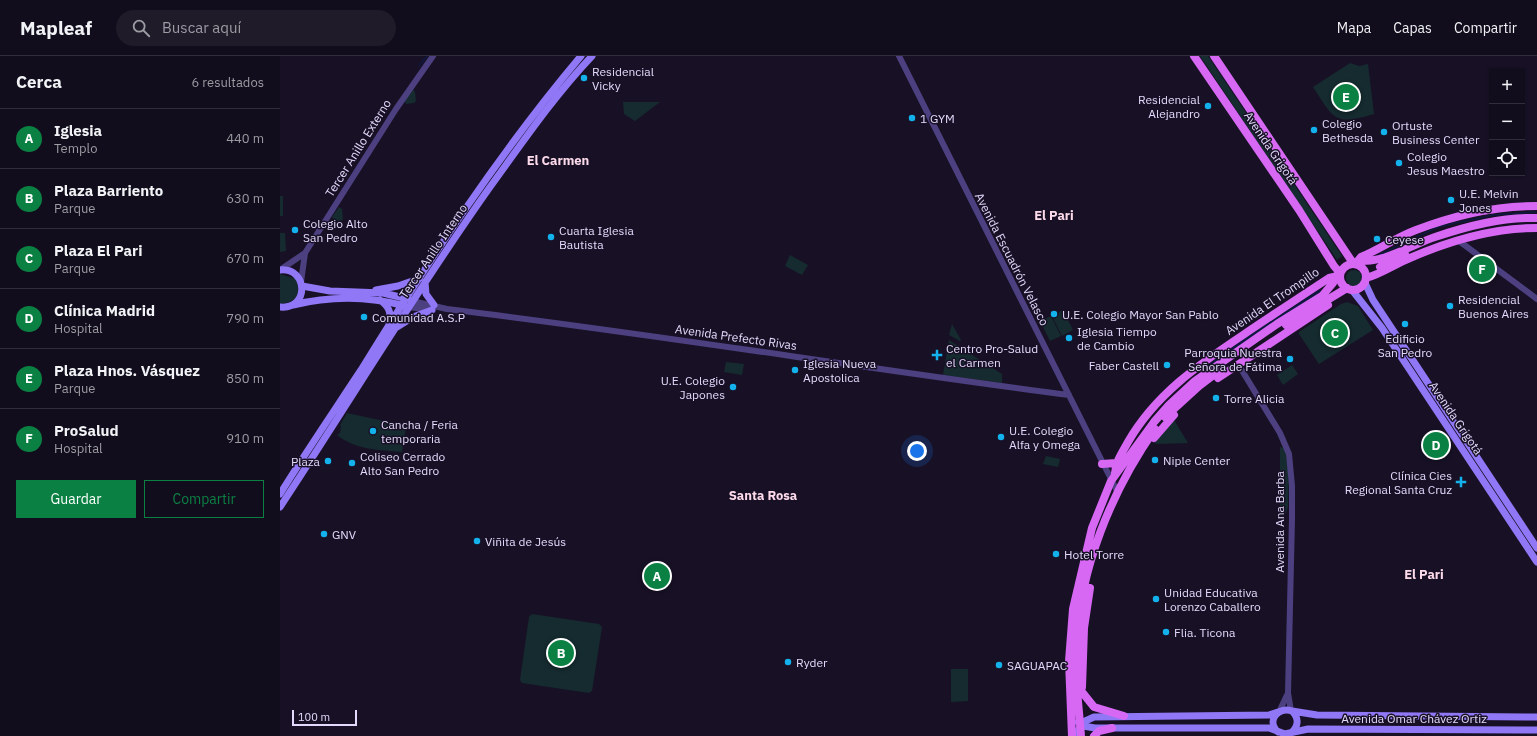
<!DOCTYPE html>
<html lang="es">
<head>
<meta charset="utf-8">
<style>
  :root { --surface:#120d1c; --page:#1f1b29; --text:#f1f3f6; --muted:#9c9ca3; --line:#312d3b; --accent:#0b8043 }
  body { margin:0; font-family:"IBM Plex Sans",sans-serif; background:var(--page); color:var(--text) }
  .controls { position:absolute; right:12px; top:12px; display:grid; overflow:hidden; border-radius:0px; box-shadow:0 1px 3px #0004 }
  .controls button { width:36px; height:36px; display:grid; place-items:center; padding:0; border:0; border-bottom:1px solid var(--line); background:var(--surface); color:var(--text); font:20px sans-serif }
  .scale { position:absolute; left:12px; bottom:10px; width:65px; box-sizing:border-box; padding-left:4px; border:2px solid #e3d9fc; border-top:0; font-size:11px; line-height:14px; white-space:nowrap; color:#e3d9fc; -webkit-text-stroke:3px #181126; paint-order:stroke }
  .you { position:absolute; left:637px; top:395px; width:14px; height:14px; margin:-10px; border:3px solid #fff; border-radius:50%; background:#1a73e8; box-shadow:0 0 0 6px #1a73e833 }
  .badge { display:grid; place-items:center; width:26px; height:26px; border-radius:50%; background:var(--accent); color:#fff; font-size:13px; font-weight:700 }
  .pin { position:absolute; translate:-50% -50%; border:2px solid #fff; box-shadow:0 1px 4px #0006 }
  .list { margin:0; padding:0; list-style:none }
  h2 { display:flex; justify-content:space-between; align-items:center; height:52px; margin:0; padding:0 16px; font-size:17px }
  h2 small { font-size:13px; font-weight:400; color:var(--muted) }
  .list li { display:grid; grid-template-columns:26px 1fr auto; gap:12px; align-items:center; box-sizing:border-box; height:60px; padding:0 16px; border-top:1px solid var(--line) }
  .list b { display:block; font-size:15px; white-space:nowrap }
  .list p { margin:0; font-size:13px; white-space:nowrap; color:var(--muted) }
  .list em { font-size:13px; font-style:normal; color:var(--muted) }
  .actions { display:flex; gap:8px; padding:12px 16px }
  .actions a { flex:1; padding:9px 0; border:1px solid var(--accent); border-radius:0px; text-align:center; font-size:14px; color:var(--accent) }
  .actions .main { background:var(--accent); color:#fff }
  .icon { flex:none; width:22px; height:22px; fill:none; stroke:currentColor; stroke-width:2; stroke-linecap:round; stroke-linejoin:round }
  .map { position:relative; flex:none; width:1257px; height:680px; overflow:hidden }
  header { display:flex; align-items:center; gap:24px; box-sizing:border-box; height:56px; padding:0 20px; background:var(--surface); border-bottom:1px solid var(--line) }
  header strong { font-size:19px }
  nav { display:flex; gap:22px; margin-inline-start:auto; font-size:14px }
  .search { width:280px; height:36px; background:var(--page); display:flex; align-items:center; gap:10px; box-sizing:border-box; padding:0 14px; border-radius:22px; color:var(--muted); font-size:15px }
  main { display:flex }
  aside { flex:1; background:var(--surface) }
  .map>svg:first-child { display:block }
  .green { fill:#152b2f }
  .lines { fill:none; stroke-linecap:round; stroke-linejoin:round }
  .stream { stroke:#0e1841; stroke-width:1.5 }
  .canal { stroke:#0e1841; stroke-width:4.5 }
  .tertiary { stroke:#4d4081; stroke-width:6 }
  .secondary { stroke:#9077f5; stroke-width:7 }
  .primary { stroke:#d768f4; stroke-width:8 }
  .poi-dot { fill:#13b2ed; stroke:#181126; stroke-width:1.5 }
  .labels { text-anchor:middle; dominant-baseline:central; stroke-width:3; stroke-linejoin:round; paint-order:stroke }
  .poi-label { font-size:12px; fill:#e3d9fc; stroke:#181126; text-anchor:start }
  .street-label { font-size:12px; fill:#e3d9fc; stroke:#181126 }
  .neighbourhood-label { font-size:13px; font-weight:bold; fill:#fcdaea; stroke:#181126 }
</style>
</head>
<body>
<header>
<strong>Mapleaf</strong>
<div class="search"><svg class="icon" aria-label="search" viewBox="0 0 24 24"><circle cx="10" cy="10" r="6"/><path d="M15 15l6 6"/></svg>Buscar aquí</div>
<nav><a>Mapa</a><a>Capas</a><a>Compartir</a></nav>
</header>
<main>
<aside>
<h2>Cerca<small>6 resultados</small></h2>
<ul class="list">
<li><span class="badge">A</span><div><b>Iglesia</b><p>Templo</p></div><em>440 m</em></li>
<li><span class="badge">B</span><div><b>Plaza Barriento</b><p>Parque</p></div><em>630 m</em></li>
<li><span class="badge">C</span><div><b>Plaza El Pari</b><p>Parque</p></div><em>670 m</em></li>
<li><span class="badge">D</span><div><b>Clínica Madrid</b><p>Hospital</p></div><em>790 m</em></li>
<li><span class="badge">E</span><div><b>Plaza Hnos. Vásquez</b><p>Parque</p></div><em>850 m</em></li>
<li><span class="badge">F</span><div><b>ProSalud</b><p>Hospital</p></div><em>910 m</em></li>
</ul>
<div class="actions"><a class="main">Guardar</a><a>Compartir</a></div>
</aside>
<div class="map">
<svg width="1257" height="680" viewBox="0 0 1257 680">
  <rect width="100%" height="100%" fill="#181126"/>
  <path class="green" d="M920,0H928L1062,200L1057,204Z
    M1070,7L1079,10L1088,8L1094,58C1054,70 1054,63 1033,31Z
    M132,32L135,36L136,45L134,47L126,48L124,43Z
    M343,46H380L355,65L344,58Z
    M0,140H3V160H0Z
    M59,151L62,153L63,163L61,165L54,164L52,161Z
    M0,177H5L6,195L0,196Z
    M510,199L528,209L522,219L505,210Z
    M1066 222a8 8 0 1 1 16 0a8 8 0 1 1-16 0Z
    M0,218L16,223C21,240 18,245 0,248Z
    M1067,246L1078,250L1093,274L1039,308L1019,278V276L1061,248Z
    M783,254L793,274L782,280L772,260Z
    M771,260L781,280L770,285L760,265Z
    M672,268L681,284L680,285L669,279Z
    M669,284L722,318V327L663,319Z
    M446,306L464,308L462,319L444,316Z
    M1012,309L1018,318L1003,329L997,319Z
    M67,357L123,369V371L126,372L122,396C99,394 76,394 57,379L60,377L61,370L60,369Z
    M894,364L908,387L876,388L875,386Z
    M1000,391L1004,392C1011,410 1008,432 1008,451L1006,457L1000,459Z
    M766,400L780,403L778,411L763,408Z
    M252,558L319,568L322,571L312,635L309,637L242,627L240,624L249,561Z
    M671,613H688V645L671,646Z"/>
  <g class="lines">
    <path class="stream" d="M139,10L147,0
      M1099,199L1158,171L1213,159L1257,156"/>
    <path class="canal" d="M929,311L970,281L1040,236"/>
    <path class="tertiary" d="M619,0L837,435
      M1179,185L1257,243
      M0,214L25,197L116,53L153,0
      M21,226L25,197
      M132,245L167,253C375,278 581,312 789,339
      M128,251L151,254
      M958,308L1000,377L1009,398L1012,430V462L1008,637L1011,655
      M999,656L1007,639"/>
    <path class="secondary" d="M0,214C28,211 30,254 0,251
      M145,226L146,238L154,249
      M1085,227L1093,244L1257,492
      M22,230L50,235L103,237L128,243
      M96,234L118,230L138,223
      M1072,234L1102,272L1257,506
      M100,244C108,250 112,256 109,266
      M13,249C50,240 88,240 125,250
      M117,271L133,261L152,254
      M0,438C26,396 54,355 81,314C147,207 220,96 301,0
      M0,451C70,345 136,235 210,131C242,87 274,40 312,0
      M1012,655L1037,659L1257,661
      M798,666L803,670L815,672H989L1005,678L1028,673L1257,674
      M998,676C986,665 998,650 1012,655C1019,662 1019,670 1011,677
      M795,680L803,666L814,661L989,659L998,656"/>
    <path class="primary" d="M914,0L1019,154L1054,210L1060,217
      M934,0L1073,207
      M1079,204C1101,209 1133,188 1155,181C1188,170 1222,161 1257,162
      M1076,207L1081,201C1100,193 1117,181 1136,174C1175,159 1216,150 1257,150
      M1060 221a13 13 0 1 1 26 0a13 13 0 1 1-26 0Z
      M1100,211L1125,198
      M1086,222C1101,218 1115,208 1130,202C1169,185 1214,172 1257,172
      M1006,269L1067,232
      M938,322L1048,249
      M885,361L919,330L940,314
      M874,382L894,359
      M822,408L836,407
      M835,417C836,405 842,397 848,386C875,339 918,309 963,279C991,260 1020,241 1049,222L1058,220
      M798,631L814,651L844,660
      M802,631L804,572L810,532
      M792,680L789,605L793,553L812,472L831,425L874,366L889,349L915,325L997,268L1042,240L1053,227L1056,220
      M801,680C799,650 794,620 796,589C800,512 831,436 875,373
      M814,680L819,675L832,672"/>
  </g>
  <g class="poi-dot">
    <circle cx="304" cy="22" r="4"/>
    <circle cx="928" cy="50" r="4"/>
    <circle cx="632" cy="62" r="4"/>
    <circle cx="1034" cy="74" r="4"/>
    <circle cx="1104" cy="76" r="4"/>
    <circle cx="1119" cy="107" r="4"/>
    <circle cx="1171" cy="144" r="4"/>
    <circle cx="15" cy="174" r="4"/>
    <circle cx="271" cy="181" r="4"/>
    <circle cx="1097" cy="183" r="4"/>
    <circle cx="1170" cy="250" r="4"/>
    <circle cx="774" cy="258" r="4"/>
    <circle cx="84" cy="261" r="4"/>
    <circle cx="1125" cy="268" r="4"/>
    <circle cx="789" cy="282" r="4"/>
    <path d="M655 293h4v4h4v4h-4v4h-4v-4h-4v-4h4z"/>
    <circle cx="1010" cy="303" r="4"/>
    <circle cx="887" cy="309" r="4"/>
    <circle cx="515" cy="314" r="4"/>
    <circle cx="453" cy="331" r="4"/>
    <circle cx="936" cy="342" r="4"/>
    <circle cx="93" cy="375" r="4"/>
    <circle cx="721" cy="381" r="4"/>
    <circle cx="875" cy="404" r="4"/>
    <circle cx="48" cy="405" r="4"/>
    <circle cx="72" cy="407" r="4"/>
    <path d="M1179 420h4v4h4v4h-4v4h-4v-4h-4v-4h4z"/>
    <circle cx="44" cy="478" r="4"/>
    <circle cx="197" cy="485" r="4"/>
    <circle cx="776" cy="498" r="4"/>
    <circle cx="876" cy="543" r="4"/>
    <circle cx="886" cy="576" r="4"/>
    <circle cx="508" cy="606" r="4"/>
    <circle cx="719" cy="609" r="4"/>
  </g>
  <g class="labels">
    <g class="poi-label">
      <text x="312" y="15">Residencial<tspan x="312" dy="14">Vicky</tspan></text>
      <text x="920" y="43" text-anchor="end">Residencial<tspan x="920" dy="14">Alejandro</tspan></text>
      <text x="640" y="62">1 GYM</text>
      <text x="1042" y="67">Colegio<tspan x="1042" dy="14">Bethesda</tspan></text>
      <text x="1112" y="69">Ortuste<tspan x="1112" dy="14">Business Center</tspan></text>
      <text x="1127" y="100">Colegio<tspan x="1127" dy="14">Jesus Maestro</tspan></text>
      <text x="1179" y="137">U.E. Melvin<tspan x="1179" dy="14">Jones</tspan></text>
      <text x="23" y="167">Colegio Alto<tspan x="23" dy="14">San Pedro</tspan></text>
      <text x="279" y="174">Cuarta Iglesia<tspan x="279" dy="14">Bautista</tspan></text>
      <text x="1105" y="183">Ceyese</text>
      <text x="1178" y="243">Residencial<tspan x="1178" dy="14">Buenos Aires</tspan></text>
      <text x="782" y="258">U.E. Colegio Mayor San Pablo</text>
      <text x="92" y="261">Comunidad A.S.P</text>
      <text x="797" y="275">Iglesia Tiempo<tspan x="797" dy="14">de Cambio</tspan></text>
      <text x="1125" y="282" text-anchor="middle">Edificio<tspan x="1125" dy="14">San Pedro</tspan></text>
      <text x="666" y="292">Centro Pro-Salud<tspan x="666" dy="14">el Carmen</tspan></text>
      <text x="1002" y="296" text-anchor="end">Parroquia Nuestra<tspan x="1002" dy="14">Señora de Fátima</tspan></text>
      <text x="523" y="307">Iglesia Nueva<tspan x="523" dy="14">Apostolica</tspan></text>
      <text x="879" y="309" text-anchor="end">Faber Castell</text>
      <text x="445" y="324" text-anchor="end">U.E. Colegio<tspan x="445" dy="14">Japones</tspan></text>
      <text x="944" y="342">Torre Alicia</text>
      <text x="101" y="368">Cancha / Feria<tspan x="101" dy="14">temporaria</tspan></text>
      <text x="729" y="374">U.E. Colegio<tspan x="729" dy="14">Alfa y Omega</tspan></text>
      <text x="80" y="400">Coliseo Cerrado<tspan x="80" dy="14">Alto San Pedro</tspan></text>
      <text x="883" y="404">Niple Center</text>
      <text x="40" y="405" text-anchor="end">Plaza</text>
      <text x="1172" y="419" text-anchor="end">Clínica Cies<tspan x="1172" dy="14">Regional Santa Cruz</tspan></text>
      <text x="52" y="478">GNV</text>
      <text x="205" y="485">Viñita de Jesús</text>
      <text x="784" y="498">Hotel Torre</text>
      <text x="884" y="536">Unidad Educativa<tspan x="884" dy="14">Lorenzo Caballero</tspan></text>
      <text x="894" y="576">Flia. Ticona</text>
      <text x="516" y="606">Ryder</text>
      <text x="727" y="609">SAGUAPAC</text>
    </g>
    <g class="street-label">
      <text transform="translate(78 92) rotate(-58)">Tercer Anillo Externo</text>
      <text transform="translate(991 92) rotate(56)">Avenida Grigotá</text>
      <text transform="translate(153 195) rotate(-56)">Tercer Anillo Interno</text>
      <text transform="translate(732 203) rotate(63)">Avenida Escuadrón Velasco</text>
      <text transform="translate(992 245) rotate(-34)">Avenida El Trompillo</text>
      <text transform="translate(456 281) rotate(8)">Avenida Prefecto Rivas</text>
      <text transform="translate(1176 362) rotate(56)">Avenida Grigotá</text>
      <text transform="translate(999 466) rotate(-90)">Avenida Ana Barba</text>
      <text x="1134" y="662">Avenida Omar Chávez Ortiz</text>
    </g>
    <g class="neighbourhood-label">
      <text x="278" y="104">El Carmen</text>
      <text x="774" y="159">El Pari</text>
      <text x="483" y="439">Santa Rosa</text>
      <text x="1144" y="518">El Pari</text>
    </g>
  </g>
</svg>
<div class="controls">
<button>+</button>
<button>−</button>
<button><svg class="icon" aria-label="locate" viewBox="0 0 24 24"><circle cx="12" cy="12" r="6"/><path d="M12 2v4M12 18v4M2 12h4M18 12h4"/></svg></button>
</div>
<div class="scale">100 m</div>
<div class="you"></div>
<div class="pin badge" style="left:377px;top:520px">A</div>
<div class="pin badge" style="left:281px;top:597px">B</div>
<div class="pin badge" style="left:1055px;top:277px">C</div>
<div class="pin badge" style="left:1156px;top:389px">D</div>
<div class="pin badge" style="left:1066px;top:41px">E</div>
<div class="pin badge" style="left:1202px;top:213px">F</div>
</div>
</main>
</body>
</html>
